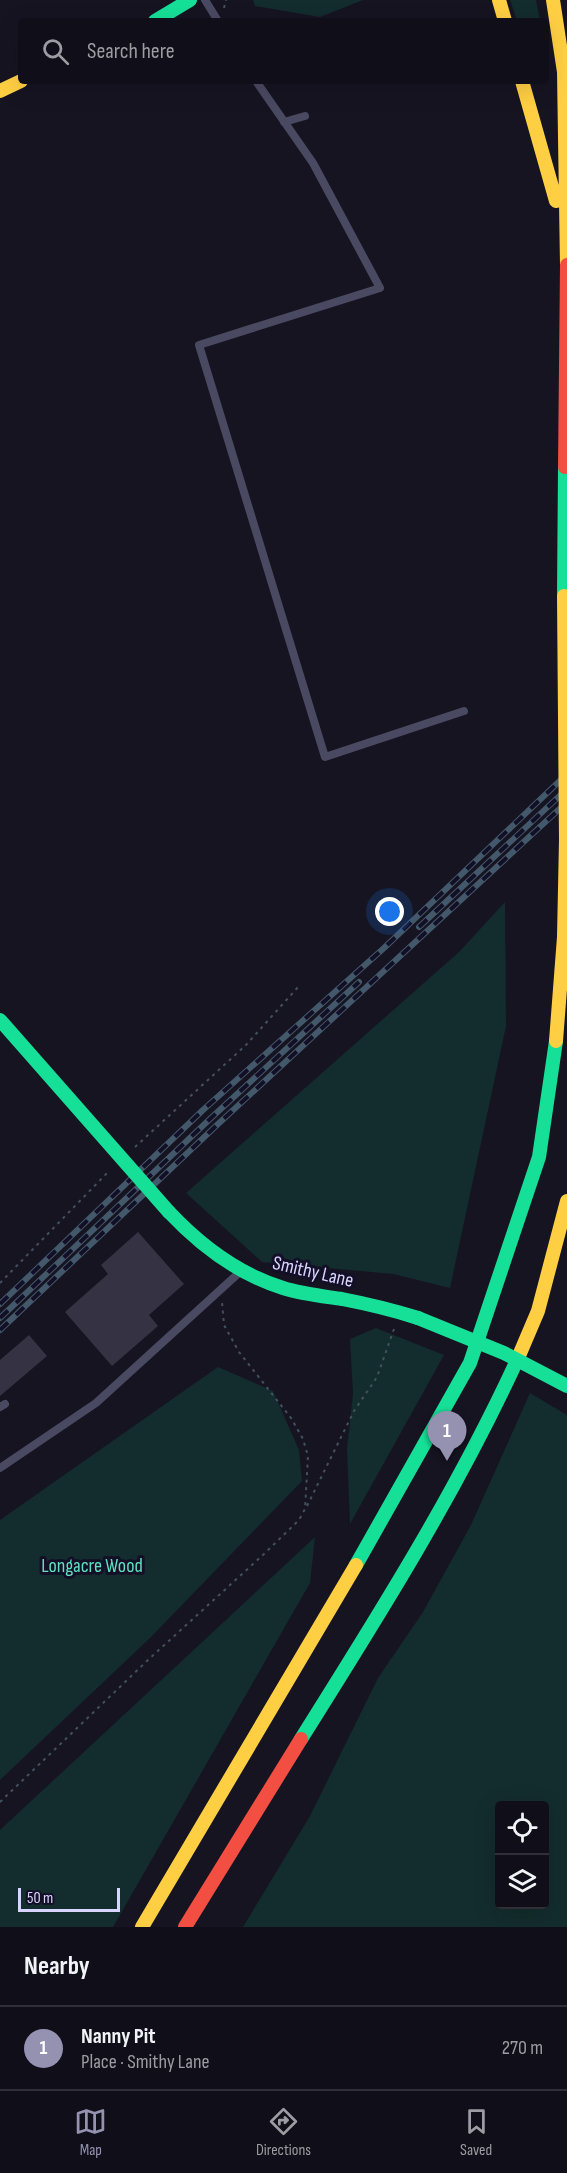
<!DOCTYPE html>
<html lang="en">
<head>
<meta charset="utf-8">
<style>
  :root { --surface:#100f19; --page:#1e1d26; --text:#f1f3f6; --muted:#9c9ca2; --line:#302f38; --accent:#9591b1 }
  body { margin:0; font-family:"Sofia Sans Condensed",sans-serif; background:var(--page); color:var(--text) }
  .controls { position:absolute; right:18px; bottom:18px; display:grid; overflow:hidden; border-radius:6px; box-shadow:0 6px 24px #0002 }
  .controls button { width:54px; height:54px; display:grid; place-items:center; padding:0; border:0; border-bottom:2px solid var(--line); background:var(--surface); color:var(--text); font:30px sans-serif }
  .scale { position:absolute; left:18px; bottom:15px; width:102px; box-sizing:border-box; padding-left:6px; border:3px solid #d9d4ff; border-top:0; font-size:16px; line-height:21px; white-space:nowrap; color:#d9d4ff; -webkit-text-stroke:4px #130f26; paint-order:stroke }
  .you { position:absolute; left:390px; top:912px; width:21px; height:21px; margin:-15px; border:4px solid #fff; border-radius:50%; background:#1a73e8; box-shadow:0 0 0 9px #1a73e833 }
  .badge { display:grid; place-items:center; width:39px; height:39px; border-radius:50%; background:var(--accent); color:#fff; font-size:20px; font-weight:700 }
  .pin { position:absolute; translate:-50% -50px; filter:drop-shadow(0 2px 3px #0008) }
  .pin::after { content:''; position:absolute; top:32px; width:21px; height:18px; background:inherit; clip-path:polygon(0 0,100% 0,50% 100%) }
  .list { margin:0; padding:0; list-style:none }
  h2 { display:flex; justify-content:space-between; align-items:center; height:78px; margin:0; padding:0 24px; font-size:26px }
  h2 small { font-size:20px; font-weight:400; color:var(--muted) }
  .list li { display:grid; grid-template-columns:39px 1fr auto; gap:18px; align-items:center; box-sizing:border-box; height:84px; padding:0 24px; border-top:2px solid var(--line) }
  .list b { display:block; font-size:22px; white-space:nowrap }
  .list p { margin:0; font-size:20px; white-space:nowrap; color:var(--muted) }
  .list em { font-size:20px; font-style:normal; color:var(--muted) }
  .icon { flex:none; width:33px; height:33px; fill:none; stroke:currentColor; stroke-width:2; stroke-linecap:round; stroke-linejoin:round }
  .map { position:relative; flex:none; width:567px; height:1927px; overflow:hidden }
  .search { position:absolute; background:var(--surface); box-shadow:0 6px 24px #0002; left:18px; right:18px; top:18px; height:66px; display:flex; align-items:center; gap:15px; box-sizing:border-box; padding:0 21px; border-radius:6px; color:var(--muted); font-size:22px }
  .sheet { height:162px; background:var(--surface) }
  nav { display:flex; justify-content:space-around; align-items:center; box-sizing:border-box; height:84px; border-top:2px solid var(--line); background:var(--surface); font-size:16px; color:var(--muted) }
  nav a { display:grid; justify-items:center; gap:3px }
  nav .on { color:var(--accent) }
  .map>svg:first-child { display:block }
  .green { fill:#132c2d; fill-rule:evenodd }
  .building { fill:#343243 }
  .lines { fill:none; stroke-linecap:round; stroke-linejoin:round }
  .path { stroke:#44505f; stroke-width:2; stroke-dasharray:3 4.5; stroke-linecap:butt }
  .lane { stroke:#4a4962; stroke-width:8 }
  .fast { stroke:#16e098; stroke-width:14 }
  .slow { stroke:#ffcf43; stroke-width:14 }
  .jam { stroke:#f24e42; stroke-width:14 }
  .rail-casing { stroke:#43596b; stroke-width:6 }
  .rail { stroke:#130f26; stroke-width:4; stroke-dasharray:11; stroke-linecap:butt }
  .fast-bridge { stroke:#16e098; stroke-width:14 }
  .slow-bridge { stroke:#ffcf43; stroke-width:14 }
  .labels { text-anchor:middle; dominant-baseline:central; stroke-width:6; stroke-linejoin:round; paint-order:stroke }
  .street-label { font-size:20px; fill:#d9d4ff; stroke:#130f26 }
  .park-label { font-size:20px; fill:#5fe0c0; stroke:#130f26 }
</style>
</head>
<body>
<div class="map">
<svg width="567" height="1927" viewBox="0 0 567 1927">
  <rect width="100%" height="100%" fill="#161421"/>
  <path class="green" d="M253,0H363L320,17L255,6Z
    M510,0H536L540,21H517Z
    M505,902L506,1026L450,1288L393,1274L262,1262L186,1193L459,952Z
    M376,1328L444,1355L350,1524L347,1448L353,1394L350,1339Z
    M218,1367L273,1391L299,1450L302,1481L151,1637L0,1780V1520Z
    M530,1393L567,1415V1927H243L310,1816L378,1678L423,1612L471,1525ZM500,1806H544V1904H500Z
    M315,1537L310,1583L113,1927H0V1830Z"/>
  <path class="building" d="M138,1232L184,1284L149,1315L158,1326L112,1366L65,1312L108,1274L101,1265Z
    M29,1335L47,1356L0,1396V1360Z"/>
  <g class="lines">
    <path class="path" d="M224,8L226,0
      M135,1147L246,1045L299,986
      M0,1283L109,1171
      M307,1506L354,1411L377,1377L394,1329
      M0,1802L149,1659L264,1554L299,1520L305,1509L308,1456L303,1439L291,1418L239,1352L224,1325L222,1302"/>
    <path class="lane" d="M205,0L218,21
      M256,81L313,163L380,288L199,345L325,757L464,711
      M284,122L305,116
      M0,1407L5,1404
      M0,1468L96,1403L241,1271"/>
    <path class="fast" d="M155,21L190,0
      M564,596L565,467
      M169,1212C201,1246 238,1274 283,1288C302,1294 322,1296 342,1299C368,1304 393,1310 418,1318
      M356,1565L470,1363L539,1157L556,1041
      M301,1739C379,1615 457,1491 518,1358"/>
    <path class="slow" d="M499,0L505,21
      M553,0L564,72L567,265
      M522,81L556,201
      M0,91L21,81
      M556,1041L564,937
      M518,1358L538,1311L567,1201
      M142,1927L356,1565"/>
    <path class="jam" d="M565,467L567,265
      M185,1927L301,1739"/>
    <defs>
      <path id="rail" d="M419,927L567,789
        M0,1304L203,1110L384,948L567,774
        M0,1318L211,1118L359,982
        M0,1330L217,1125L567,802"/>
    </defs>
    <use href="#rail" class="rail-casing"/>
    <use href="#rail" class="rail"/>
    <path class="fast-bridge" d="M0,1020L169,1212
      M418,1318L504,1353L567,1386"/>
    <path class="slow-bridge" d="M564,596L566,840L564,937"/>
  </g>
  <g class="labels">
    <g class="street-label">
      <text transform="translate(313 1272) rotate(13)">Smithy Lane</text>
    </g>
    <g class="park-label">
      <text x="92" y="1566">Longacre Wood</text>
    </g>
  </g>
</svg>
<div class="controls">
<button><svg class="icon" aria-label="locate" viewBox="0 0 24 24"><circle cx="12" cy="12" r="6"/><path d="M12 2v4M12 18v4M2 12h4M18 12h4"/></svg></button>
<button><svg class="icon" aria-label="layers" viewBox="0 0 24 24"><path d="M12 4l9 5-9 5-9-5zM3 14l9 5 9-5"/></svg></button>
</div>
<div class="scale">50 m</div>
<div class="you"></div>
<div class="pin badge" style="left:447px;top:1461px">1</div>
<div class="search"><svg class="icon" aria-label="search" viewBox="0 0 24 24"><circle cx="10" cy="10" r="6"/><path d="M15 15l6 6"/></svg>Search here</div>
</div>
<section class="sheet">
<h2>Nearby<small></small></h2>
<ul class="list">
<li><span class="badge">1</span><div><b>Nanny Pit</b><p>Place · Smithy Lane</p></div><em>270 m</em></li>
</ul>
</section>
<nav>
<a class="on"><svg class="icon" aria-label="map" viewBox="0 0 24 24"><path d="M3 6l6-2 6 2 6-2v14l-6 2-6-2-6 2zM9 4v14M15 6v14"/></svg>Map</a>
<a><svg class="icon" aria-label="directions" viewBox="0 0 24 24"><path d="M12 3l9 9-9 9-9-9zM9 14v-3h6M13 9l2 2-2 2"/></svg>Directions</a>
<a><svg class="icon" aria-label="saved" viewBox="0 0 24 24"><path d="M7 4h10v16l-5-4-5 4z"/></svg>Saved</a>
</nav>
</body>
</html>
